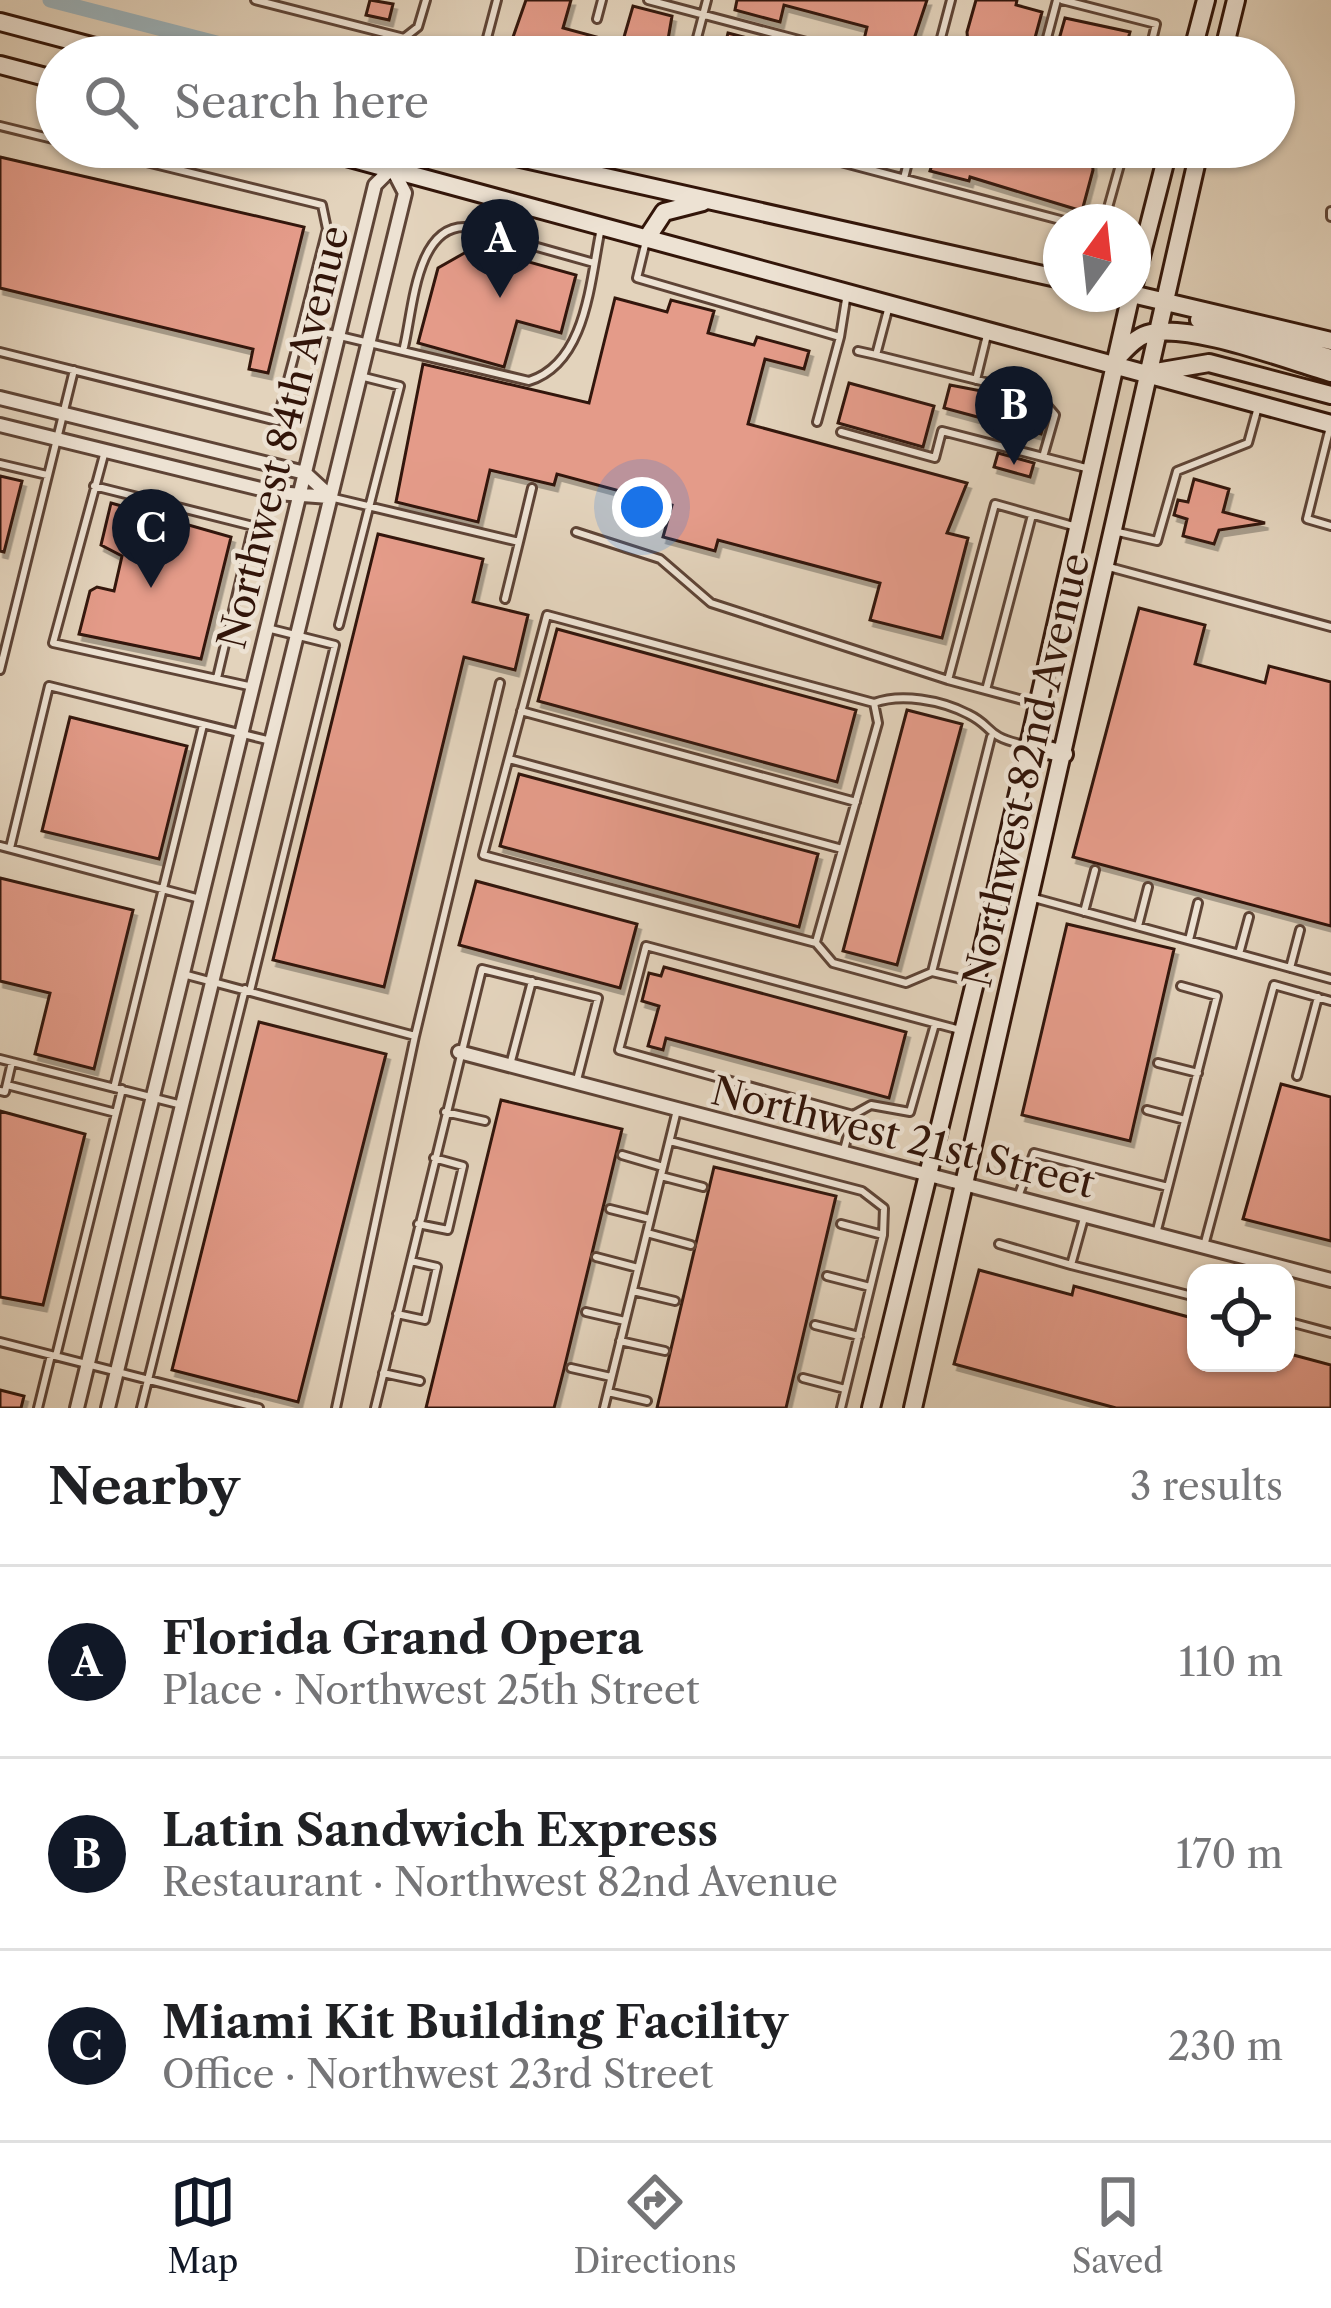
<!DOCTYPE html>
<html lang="en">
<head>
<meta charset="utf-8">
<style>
  :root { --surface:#fff; --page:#f6f6f6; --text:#202124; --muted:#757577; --line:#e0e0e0; --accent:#111827 }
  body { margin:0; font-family:"Libre Caslon Text",serif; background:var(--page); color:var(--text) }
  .controls { position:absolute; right:36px; bottom:36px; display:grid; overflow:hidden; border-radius:24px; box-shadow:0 3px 9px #0004 }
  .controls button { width:108px; height:108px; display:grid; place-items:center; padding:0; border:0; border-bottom:3px solid var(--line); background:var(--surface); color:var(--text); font:60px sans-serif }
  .compass { position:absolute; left:1043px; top:204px; width:108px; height:108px; border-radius:50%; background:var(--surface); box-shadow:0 3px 9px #0004; rotate:15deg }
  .you { position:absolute; left:642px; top:507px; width:42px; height:42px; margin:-30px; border:9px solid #fff; border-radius:50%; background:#1a73e8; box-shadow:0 0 0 18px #1a73e833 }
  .badge { display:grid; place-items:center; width:78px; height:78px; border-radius:50%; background:var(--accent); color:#fff; font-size:39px; font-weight:700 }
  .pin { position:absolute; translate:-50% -99px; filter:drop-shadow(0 3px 6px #0008) }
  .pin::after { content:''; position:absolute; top:63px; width:42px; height:36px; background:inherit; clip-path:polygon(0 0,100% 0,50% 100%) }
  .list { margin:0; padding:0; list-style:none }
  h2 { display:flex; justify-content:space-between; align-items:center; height:156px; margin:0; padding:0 48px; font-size:51px }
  h2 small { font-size:39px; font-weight:400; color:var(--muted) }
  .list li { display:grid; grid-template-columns:78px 1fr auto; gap:36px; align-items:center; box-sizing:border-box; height:192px; padding:0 48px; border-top:3px solid var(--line) }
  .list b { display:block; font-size:45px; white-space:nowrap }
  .list p { margin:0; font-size:39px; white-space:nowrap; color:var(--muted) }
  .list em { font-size:39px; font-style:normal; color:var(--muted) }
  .icon { flex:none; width:66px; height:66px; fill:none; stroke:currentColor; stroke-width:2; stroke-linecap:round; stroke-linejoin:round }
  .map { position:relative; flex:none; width:1331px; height:1408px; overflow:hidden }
  .search { position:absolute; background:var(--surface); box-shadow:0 3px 9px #0004; left:36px; right:36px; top:36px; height:132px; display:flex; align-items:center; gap:30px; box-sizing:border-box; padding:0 42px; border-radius:66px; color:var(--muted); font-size:45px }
  .sheet { height:732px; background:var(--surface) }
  nav { display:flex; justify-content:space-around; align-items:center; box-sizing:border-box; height:168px; border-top:3px solid var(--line); background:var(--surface); font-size:33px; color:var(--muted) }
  nav a { display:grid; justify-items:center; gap:6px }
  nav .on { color:var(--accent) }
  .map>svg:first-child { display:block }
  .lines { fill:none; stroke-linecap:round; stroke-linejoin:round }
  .canal { stroke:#9cb4bd; stroke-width:15 }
  .building { fill:#e49b89; stroke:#321509; stroke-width:3; filter:url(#shadow) }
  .lane-casing { stroke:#5e4436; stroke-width:12 }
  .street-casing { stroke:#5e4436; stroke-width:18 }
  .secondary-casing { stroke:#321509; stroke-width:22 }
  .lane { stroke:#ede2d3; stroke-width:6 }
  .street { stroke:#ede2d3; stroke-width:12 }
  .secondary { stroke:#ede2d3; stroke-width:16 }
  .labels { text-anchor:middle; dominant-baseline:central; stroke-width:9; stroke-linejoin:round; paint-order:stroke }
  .street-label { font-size:39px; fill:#321509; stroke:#ede2d3 }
</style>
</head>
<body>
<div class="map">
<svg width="1331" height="1408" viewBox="0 0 1331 1408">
  <defs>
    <filter id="shadow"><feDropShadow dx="3.5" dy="6" stdDeviation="0" flood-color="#0004"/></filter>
  </defs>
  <rect width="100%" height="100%" fill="#e3d3bc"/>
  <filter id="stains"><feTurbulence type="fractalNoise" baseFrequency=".00167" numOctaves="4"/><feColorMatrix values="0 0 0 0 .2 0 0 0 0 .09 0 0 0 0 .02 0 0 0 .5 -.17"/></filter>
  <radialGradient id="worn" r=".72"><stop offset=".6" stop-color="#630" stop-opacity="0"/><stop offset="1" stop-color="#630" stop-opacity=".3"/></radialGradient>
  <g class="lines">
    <path class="canal" d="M50,0L271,57
      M620,147L639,152"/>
  </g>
  <path class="building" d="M370,0L393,4L389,20L366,15Z
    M526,0H571L563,28L622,44L633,6L672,16L665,57H506Z
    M737,0H927L908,57L863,44L867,27L784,5L780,22L735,10Z
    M976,0H1017L1016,5L1042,12L1032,49L1013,44L1010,57H969L967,32Z
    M1065,18L1130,32L1123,57H1054Z
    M728,33L774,45L771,57H722Z
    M937,147H1006L1047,158L1050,147H1091L1093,170L1082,211L970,177L969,181L930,171Z
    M0,157L304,227L268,373L249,369L253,349L0,288Z
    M475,247L576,275L561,333L517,321L504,367L418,343L438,268Z
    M615,298L667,312L671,300L714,311L708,333L754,345L757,337L809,351L804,369L765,359L748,424L967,483L947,533L968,538L942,638L870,620L880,583L718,540L715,551L663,537L672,505L557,474L554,485L490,470L478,522L396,502L423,364L589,403Z
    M849,383L934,406L923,447L838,423Z
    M950,385L1023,399L1022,405L1046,416L1041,434L944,408Z
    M998,453L1034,463L1030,477L994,467Z
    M0,476L22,481L4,552L0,551Z
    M1194,479L1229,489L1223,512L1265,523L1219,530L1214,544L1183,536L1187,519L1174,515L1178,500L1188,502Z
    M111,503L231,537L201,659L79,634L90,591L97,587L114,591L122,556L101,545Z
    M378,534L483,559L473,602L528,615L515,670L464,657L384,987L273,960Z
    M1139,608L1205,625L1195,664L1265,683L1269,666L1331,682V926L1073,857Z
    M557,629L856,710L837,782L538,701Z
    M907,710L962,724L897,965L843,951Z
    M70,717L187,746L159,859L42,831Z
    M519,774L818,854L799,927L500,846Z
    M0,878L133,910L94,1069L35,1054L50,993L0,981Z
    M476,881L637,924L620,988L459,945Z
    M1067,924L1174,949L1130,1141L1022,1115Z
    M664,967L906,1032L889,1098L666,1038L663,1050L648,1046L659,1006L642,1001L649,973L661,976Z
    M259,1022L386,1054L298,1402L172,1370Z
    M1281,1084L1331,1097V1241L1243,1219Z
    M501,1100L622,1129L564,1369L554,1408H426Z
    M0,1111L85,1134L43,1305L0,1297Z
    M714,1167L836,1196L786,1408H657Z
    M979,1270L1072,1295L1074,1286L1196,1319V1363H1286V1353L1331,1365V1408H1116L954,1364Z
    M0,1390L24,1396L21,1408H0Z"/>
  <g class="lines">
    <defs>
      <path id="lane" d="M255,0L404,38L418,27L426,0
        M648,0L863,57
        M1062,0L1156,24L1148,57
        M597,19L602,0
        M482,57L497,0
        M692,57L707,0
        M936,57L951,0
        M1042,57L1057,0
        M0,126L57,140
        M85,147L322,205L327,229L302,327L529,381C587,363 590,280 601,228
        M784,147L1068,222
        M904,178L912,147
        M1331,211V217
        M1104,222L1125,147
        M646,241L637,278L840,337L817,422
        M840,337L847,293
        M404,347C413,310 416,225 466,227L594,263
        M858,351L876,355
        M0,352L277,421L302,327
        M976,380L988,331
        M1330,427L1307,519L1331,526
        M841,432L935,458L942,431L1043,457L1055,415L1038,395L876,355L889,306
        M105,451L53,643L253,687
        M1043,457L1086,468
        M0,464L47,475
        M94,486L253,526L217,678
        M334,498L519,542L532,488
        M576,532L660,559L711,603L948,680
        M1118,532L1157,541L1177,471L1248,443L1258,407
        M1109,567L1331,627
        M505,599L519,542
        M339,625L400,386L360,376
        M0,670L74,370
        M986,690L1032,515
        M1034,703L948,680L995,504L1073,526
        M521,711L856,802
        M509,759L842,849
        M0,846L200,899
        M10,848L49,686L271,741
        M1034,898L1331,979
        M1084,912L1095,870
        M1138,926L1148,887
        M1189,940L1198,903
        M816,942L878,723L874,703
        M1239,954L1249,917
        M1290,968L1300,930
        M932,972L991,737
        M183,974L415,1036
        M975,982L932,972L906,983L833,963L816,943L483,855L547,615L874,703C901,693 941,700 968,714C995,727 983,736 1025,745
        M250,991L335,645L267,628
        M0,1059L182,1105
        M1158,1063L1198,1073
        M510,1065L532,981
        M1297,1076L1318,997
        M7,1085L116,1113
        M114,1088L203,725
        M0,1091L5,1092L12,1062
        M1147,1110L1185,1120
        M445,1112L485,1121
        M853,1115L871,1105L910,1112L935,1024
        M670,1141L862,1191L884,1208L883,1235L841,1408
        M844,1150L853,1115L619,1050L646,946L960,1030
        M622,1155L663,1167
        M661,1176L703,1187
        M1018,1197L1034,1153L1168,1187
        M610,1209L650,1219
        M418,1224L448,1230L463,1166L434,1158
        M841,1224L883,1235
        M647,1233L691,1245
        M1156,1234L1217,996L1181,986
        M999,1244L1071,1265L1084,1218
        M1204,1246L1274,985L1331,1001
        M596,1257L638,1268
        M1071,1265L1196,1297
        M827,1276L870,1287
        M633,1291L675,1301
        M586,1312L625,1321
        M397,1314L425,1320L437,1267L411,1261
        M1286,1321L1331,1333
        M815,1325L859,1336
        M620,1341L665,1351
        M0,1342L259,1408
        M56,1356L122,1089
        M571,1368L611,1377
        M383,1373L420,1381
        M803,1378L845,1389
        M608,1392L647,1401
        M38,1408L51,1355
        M141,1408L245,989
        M336,1408L415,1036L500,683
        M375,1408L482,969L598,998L577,1080
        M604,1408L677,1110"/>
      <path id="street" d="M0,398L305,473L331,497
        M0,425L277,493L329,497
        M459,1052L1331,1280
        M77,1408L375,185L392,168L405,193L108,1408"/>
      <path id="secondary" d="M0,22L133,57
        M1191,57L1206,0
        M1222,57L1236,0
        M0,65L57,80
        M309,147L1331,424
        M471,147L1061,279
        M392,168C419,150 448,159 477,149
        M647,238L664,212L703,202
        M1133,288L1169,147
        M1132,294L1331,341
        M1199,320L1331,358
        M1118,357C1127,348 1135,338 1147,334C1186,321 1289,361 1331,373
        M1156,372L1209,363L1331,395
        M1028,745L1064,754
        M871,1408L979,966L1131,294
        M913,1408L1200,147"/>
    </defs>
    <use href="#lane" class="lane-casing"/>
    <use href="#street" class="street-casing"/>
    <use href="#secondary" class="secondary-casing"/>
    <use href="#lane" class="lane"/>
    <use href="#street" class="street"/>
    <use href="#secondary" class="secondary"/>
  </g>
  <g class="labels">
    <g class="street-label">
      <text transform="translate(283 437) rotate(-76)">Northwest 84th Avenue</text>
      <text transform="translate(1026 770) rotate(-77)">Northwest 82nd Avenue</text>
      <text transform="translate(903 1137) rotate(14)">Northwest 21st Street</text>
    </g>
  </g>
  <rect width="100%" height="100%" filter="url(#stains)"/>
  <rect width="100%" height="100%" fill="url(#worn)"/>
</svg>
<div class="controls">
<button><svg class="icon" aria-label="locate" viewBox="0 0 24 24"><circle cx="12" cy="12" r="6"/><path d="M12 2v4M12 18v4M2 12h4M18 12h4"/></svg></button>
</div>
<svg class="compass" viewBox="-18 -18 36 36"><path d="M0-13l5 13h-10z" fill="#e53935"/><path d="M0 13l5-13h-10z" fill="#757577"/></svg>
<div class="you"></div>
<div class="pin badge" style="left:500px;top:298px">A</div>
<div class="pin badge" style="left:1014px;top:465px">B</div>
<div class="pin badge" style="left:151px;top:588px">C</div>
<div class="search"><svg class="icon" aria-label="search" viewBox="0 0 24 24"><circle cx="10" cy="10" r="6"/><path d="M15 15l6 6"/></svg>Search here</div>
</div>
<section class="sheet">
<h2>Nearby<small>3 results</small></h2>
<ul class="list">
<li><span class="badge">A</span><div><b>Florida Grand Opera</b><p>Place · Northwest 25th Street</p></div><em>110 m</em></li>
<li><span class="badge">B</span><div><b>Latin Sandwich Express</b><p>Restaurant · Northwest 82nd Avenue</p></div><em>170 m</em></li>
<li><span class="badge">C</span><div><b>Miami Kit Building Facility</b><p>Office · Northwest 23rd Street</p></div><em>230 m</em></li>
</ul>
</section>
<nav>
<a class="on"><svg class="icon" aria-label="map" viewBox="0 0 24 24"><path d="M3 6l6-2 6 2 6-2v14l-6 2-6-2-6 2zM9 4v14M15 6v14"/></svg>Map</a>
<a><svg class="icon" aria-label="directions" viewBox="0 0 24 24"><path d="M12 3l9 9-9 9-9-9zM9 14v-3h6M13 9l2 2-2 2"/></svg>Directions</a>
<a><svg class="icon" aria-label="saved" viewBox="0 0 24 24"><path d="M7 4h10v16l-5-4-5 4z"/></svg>Saved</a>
</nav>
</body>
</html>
